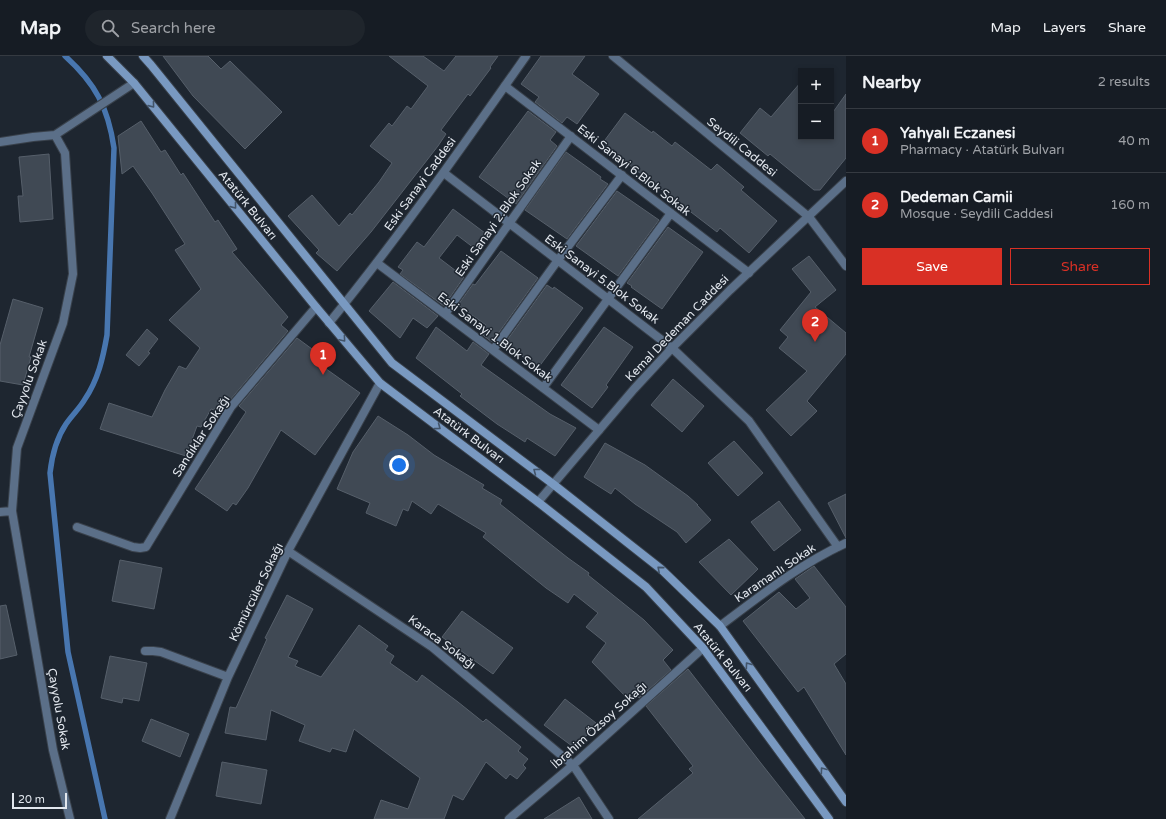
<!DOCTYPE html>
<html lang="en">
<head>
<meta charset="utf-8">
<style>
  :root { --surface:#161c24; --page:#1f252c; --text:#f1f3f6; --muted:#9ea1a6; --line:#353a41; --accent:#d93025 }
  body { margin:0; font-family:"Varela Round",sans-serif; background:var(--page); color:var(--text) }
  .controls { position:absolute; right:12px; top:12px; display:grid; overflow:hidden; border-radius:0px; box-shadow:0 2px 6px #0003 }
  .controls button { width:36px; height:36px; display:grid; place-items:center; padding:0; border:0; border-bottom:1px solid var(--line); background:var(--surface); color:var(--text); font:20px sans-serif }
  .scale { position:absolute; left:12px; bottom:10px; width:55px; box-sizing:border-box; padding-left:4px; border:2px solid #e2e7ee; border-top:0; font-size:11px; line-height:14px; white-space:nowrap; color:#e2e7ee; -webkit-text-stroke:3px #1e2630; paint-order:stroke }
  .you { position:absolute; left:399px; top:409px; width:14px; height:14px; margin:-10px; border:3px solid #fff; border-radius:50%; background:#1a73e8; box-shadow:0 0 0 6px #1a73e833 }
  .badge { display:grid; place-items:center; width:26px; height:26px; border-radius:50%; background:var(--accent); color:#fff; font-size:13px; font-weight:700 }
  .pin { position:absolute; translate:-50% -33px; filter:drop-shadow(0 1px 2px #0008) }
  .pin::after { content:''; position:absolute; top:21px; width:14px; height:12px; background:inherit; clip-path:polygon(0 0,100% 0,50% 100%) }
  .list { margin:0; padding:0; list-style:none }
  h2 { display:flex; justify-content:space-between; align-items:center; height:52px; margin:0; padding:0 16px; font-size:17px }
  h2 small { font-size:13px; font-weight:400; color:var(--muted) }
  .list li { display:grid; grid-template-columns:26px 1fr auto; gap:12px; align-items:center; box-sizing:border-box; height:64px; padding:0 16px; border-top:1px solid var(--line) }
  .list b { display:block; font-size:15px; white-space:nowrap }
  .list p { margin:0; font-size:13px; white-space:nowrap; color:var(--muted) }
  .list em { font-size:13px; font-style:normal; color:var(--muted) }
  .actions { display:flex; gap:8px; padding:12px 16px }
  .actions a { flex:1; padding:9px 0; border:1px solid var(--accent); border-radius:0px; text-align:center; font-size:14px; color:var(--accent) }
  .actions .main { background:var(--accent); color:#fff }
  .icon { flex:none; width:22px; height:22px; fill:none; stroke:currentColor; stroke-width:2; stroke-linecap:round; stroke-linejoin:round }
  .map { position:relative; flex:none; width:846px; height:763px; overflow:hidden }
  header { display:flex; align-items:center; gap:24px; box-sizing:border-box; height:56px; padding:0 20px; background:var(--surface); border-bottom:1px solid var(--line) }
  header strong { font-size:19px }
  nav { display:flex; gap:22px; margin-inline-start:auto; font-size:14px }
  .search { width:280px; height:36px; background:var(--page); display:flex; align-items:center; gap:10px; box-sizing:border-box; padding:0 14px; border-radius:22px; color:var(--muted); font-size:15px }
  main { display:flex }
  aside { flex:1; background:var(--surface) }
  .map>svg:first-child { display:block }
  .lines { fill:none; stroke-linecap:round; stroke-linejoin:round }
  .stream { stroke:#4876af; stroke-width:5.5 }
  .building { fill:#404954; stroke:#565f6a }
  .minor-casing { stroke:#39414b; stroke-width:10 }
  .tertiary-casing { stroke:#39414b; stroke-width:10 }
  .secondary-casing { stroke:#39414b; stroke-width:10 }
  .minor { stroke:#5b6f88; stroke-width:8 }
  .tertiary { stroke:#5b6f88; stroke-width:8 }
  .secondary { stroke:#7999c1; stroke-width:8 }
  .oneway { stroke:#42546a }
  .labels { text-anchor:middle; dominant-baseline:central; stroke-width:3; stroke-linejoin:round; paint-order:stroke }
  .street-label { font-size:12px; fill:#e2e7ee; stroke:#1e2630 }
</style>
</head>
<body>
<header>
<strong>Map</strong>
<div class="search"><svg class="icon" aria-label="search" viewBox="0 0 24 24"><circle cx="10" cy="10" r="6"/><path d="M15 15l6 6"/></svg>Search here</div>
<nav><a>Map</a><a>Layers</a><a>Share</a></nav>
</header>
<main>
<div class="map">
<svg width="846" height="763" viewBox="0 0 846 763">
  <rect width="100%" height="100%" fill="#1e2630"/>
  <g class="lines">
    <path class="stream" d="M65,0C95,27 108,51 114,92L107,279C103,302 98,324 85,343C80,352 72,359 66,368C56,383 52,399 50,417L68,596L105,763"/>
  </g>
  <path class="building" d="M163,0H208L221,13L230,5L282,56L245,93L193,40Z
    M389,0H423L444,15L456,0H498L490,11L491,12L470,40L468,38L441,74L446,78L438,90L371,176L337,215L316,197L319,194L288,160L312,139L339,170L350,157L352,159L379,126L392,107L370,90L389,67L392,70L407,50L411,53L428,30Z
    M541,0H585L572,18L599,38L577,68L567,61L562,67L535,46L539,41L521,28Z
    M801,26V81H831V59L846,38V102L820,134H814L770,98L768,100L740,77L760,52L771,61Z
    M528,55L556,76L550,84L557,90L516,148L479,121Z
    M625,57L652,77L653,75L672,90L675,86L711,114L717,108L744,131L741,134L777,165L749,197L720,172L717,176L602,88Z
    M141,65L161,96L165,94L181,119L183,117L215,166L218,164L237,193L232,196L288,261L281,269L288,275L230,344L224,340L214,354L211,353L201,371L197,370L186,400L100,373L109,347L152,361L165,334L179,310L186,313L200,292L169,264L201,233L175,194L185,188L152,137L133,110L122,118L118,80Z
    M566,96L601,121L600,123L608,128L567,183L525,154Z
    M49,98L53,163L20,166L18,140H23L19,101Z
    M617,135L659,164L618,220L576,190Z
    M453,153L485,177L474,192L457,179L439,202L464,221L444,250L400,218L403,214L398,211L417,186L424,191Z
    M668,171L703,196L662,253L631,231L632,230L627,227Z
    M501,195L538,222L492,286L480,277L486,269L458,249L473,228L475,229Z
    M809,200L836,234L815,251L846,277V298L807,345L817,355L791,380L766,354L807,315L779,292L788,281L780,274L811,236L792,213Z
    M393,226L438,260L427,272L413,262L400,282L369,255Z
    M547,229L553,233L554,231L583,252L538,312L505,287Z
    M13,243L43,252L29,301H31L23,329L0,325V289Z
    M436,271L467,295L473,286L489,298L481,309L550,358L576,372L555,400L527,382L525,386L497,368L460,340L462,338L416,302Z
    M604,271L633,291L606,329L608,331L592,352L561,329Z
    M147,273L158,283L148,296L150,297L139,310L126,299Z
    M297,282L327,304L322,310L360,337L315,399L281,374L248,432L236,449L233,447L227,455L195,433L246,356L239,350Z
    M673,323L704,350L682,376L651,349Z
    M378,360L408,379L434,399L484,429L482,432L502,444L500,448L568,502L589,517L588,519L644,564L673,594L663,604L671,614L639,642L636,638L629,644L592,606L606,587L586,571L598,557L574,538L568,547L546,532L483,481L486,477L438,448L431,458L412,445L408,455L403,453L396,470L366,457L370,447L337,433L353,396Z
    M734,385L763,417L738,440L708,407Z
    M605,387L645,409L688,440L698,449H697L711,464L686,487L677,476L635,448L615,432L611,438L584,421Z
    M846,438V482L828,447Z
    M779,445L801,474L774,495L751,466Z
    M729,483L758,513L731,539L699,506Z
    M120,504L162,512L154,553L112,545Z
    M814,510L846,551V598L834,608L846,628V699L804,631L798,636L743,565L779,536L796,553L810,542L795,523Z
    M287,539L313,553L288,601L298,605L295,610L321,621L359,569L388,590L385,594L394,600L390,607L417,626L422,619L458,646L483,666L486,663L521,691L518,695L528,703L523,709L526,712L517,723L510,718L506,723L486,706L463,744L453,739L444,763H374L381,744L408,753L420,722L354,673L346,696L332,692L330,696L299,685L305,669L271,654L266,684L225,677L230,651L236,652L267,583L265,582Z
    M6,549L17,599L0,603V550Z
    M462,555L513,592L493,618L442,581Z
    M110,600L147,607L139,645L123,642L122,647L101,642Z
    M688,613L760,706L805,763H638L693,717L689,713L693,710L646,650Z
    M565,643L596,667L576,693L544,669Z
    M151,663L189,678L180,701L142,685Z
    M222,706L267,714L261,748L216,740Z
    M579,741L592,763H544Z"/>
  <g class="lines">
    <defs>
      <path id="minor" d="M505,30L749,217
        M0,86L33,81L55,79
        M444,117L672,292L749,365L838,491
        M377,207L599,374
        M445,258L571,80
        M493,294L558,204L622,119
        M543,332L671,157
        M0,456L12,455
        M77,471L133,491L140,492L146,491L231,351L316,251
        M288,495L432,591L573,709L609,763
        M720,570C760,540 800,508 846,487
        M145,595H153L161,596L228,621
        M70,763L53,694L12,455L17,392L63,267L73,218L65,97L55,79L134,27
        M170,763L228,621L288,495L380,327
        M509,763L573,709L703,592"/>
      <path id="tertiary" d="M613,0L809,161L846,210
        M329,267C399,181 462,91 526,0
        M538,446L634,333L672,292L730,234L846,125"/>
      <path id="secondary" d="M107,0L134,27L316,251L380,327L538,446L646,531L703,592L829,763
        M143,0L151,9L392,307L553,428L661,513L720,570L846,746"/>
    </defs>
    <use href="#minor" class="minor-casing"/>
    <use href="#tertiary" class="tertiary-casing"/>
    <use href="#secondary" class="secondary-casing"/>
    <use href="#minor" class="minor"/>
    <use href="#tertiary" class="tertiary"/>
    <use href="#secondary" class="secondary"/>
  </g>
  <defs><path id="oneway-chevron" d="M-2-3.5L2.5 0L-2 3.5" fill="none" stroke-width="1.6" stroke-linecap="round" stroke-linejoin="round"/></defs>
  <g class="oneway">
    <use href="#oneway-chevron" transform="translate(152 49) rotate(51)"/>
    <use href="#oneway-chevron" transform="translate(234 150) rotate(51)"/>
    <use href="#oneway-chevron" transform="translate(343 283) rotate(50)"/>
    <use href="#oneway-chevron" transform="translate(438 371) rotate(37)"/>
    <use href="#oneway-chevron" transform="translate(536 415) rotate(-143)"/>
    <use href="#oneway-chevron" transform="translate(660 513) rotate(-139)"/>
    <use href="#oneway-chevron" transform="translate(748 609) rotate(-126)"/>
    <use href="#oneway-chevron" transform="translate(823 714) rotate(-126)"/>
  </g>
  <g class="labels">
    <g class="street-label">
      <text transform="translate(742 91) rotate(39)">Seydili Caddesi</text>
      <text transform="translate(634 114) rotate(38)">Eski Sanayi 6.Blok Sokak</text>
      <text transform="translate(420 128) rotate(-54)">Eski Sanayi Caddesi</text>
      <text transform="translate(248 149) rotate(51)">Atatürk Bulvarı</text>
      <text transform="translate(498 162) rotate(-55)">Eski Sanayi 2.Blok Sokak</text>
      <text transform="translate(602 223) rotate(37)">Eski Sanayi 5.Blok Sokak</text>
      <text transform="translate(677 272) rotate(-46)">Kemal Dedeman Caddesi</text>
      <text transform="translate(495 281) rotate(37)">Eski Sanayi 1.Blok Sokak</text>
      <text transform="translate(29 323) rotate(-70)">Çayyolu Sokak</text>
      <text transform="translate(469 379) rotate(37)">Atatürk Bulvarı</text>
      <text transform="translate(201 380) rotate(-57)">Sandıklar Sokağı</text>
      <text transform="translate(775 517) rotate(-34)">Karamanlı Sokak</text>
      <text transform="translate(256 536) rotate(-64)">Kömürcüler Sokağı</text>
      <text transform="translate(442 586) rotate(37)">Karaca Sokağı</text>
      <text transform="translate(723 601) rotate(51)">Atatürk Bulvarı</text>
      <text transform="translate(59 653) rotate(80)">Çayyolu Sokak</text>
      <text transform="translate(599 669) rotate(-42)">İbrahim Özsoy Sokağı</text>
    </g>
  </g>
</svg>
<div class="controls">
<button>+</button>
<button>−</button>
</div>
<div class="scale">20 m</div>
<div class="you"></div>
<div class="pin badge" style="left:323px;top:319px">1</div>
<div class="pin badge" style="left:815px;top:286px">2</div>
</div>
<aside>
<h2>Nearby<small>2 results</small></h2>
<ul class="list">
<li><span class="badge">1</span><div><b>Yahyalı Eczanesi</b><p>Pharmacy · Atatürk Bulvarı</p></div><em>40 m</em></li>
<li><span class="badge">2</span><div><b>Dedeman Camii</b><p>Mosque · Seydili Caddesi</p></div><em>160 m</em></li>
</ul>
<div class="actions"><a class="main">Save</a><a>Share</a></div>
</aside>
</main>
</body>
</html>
